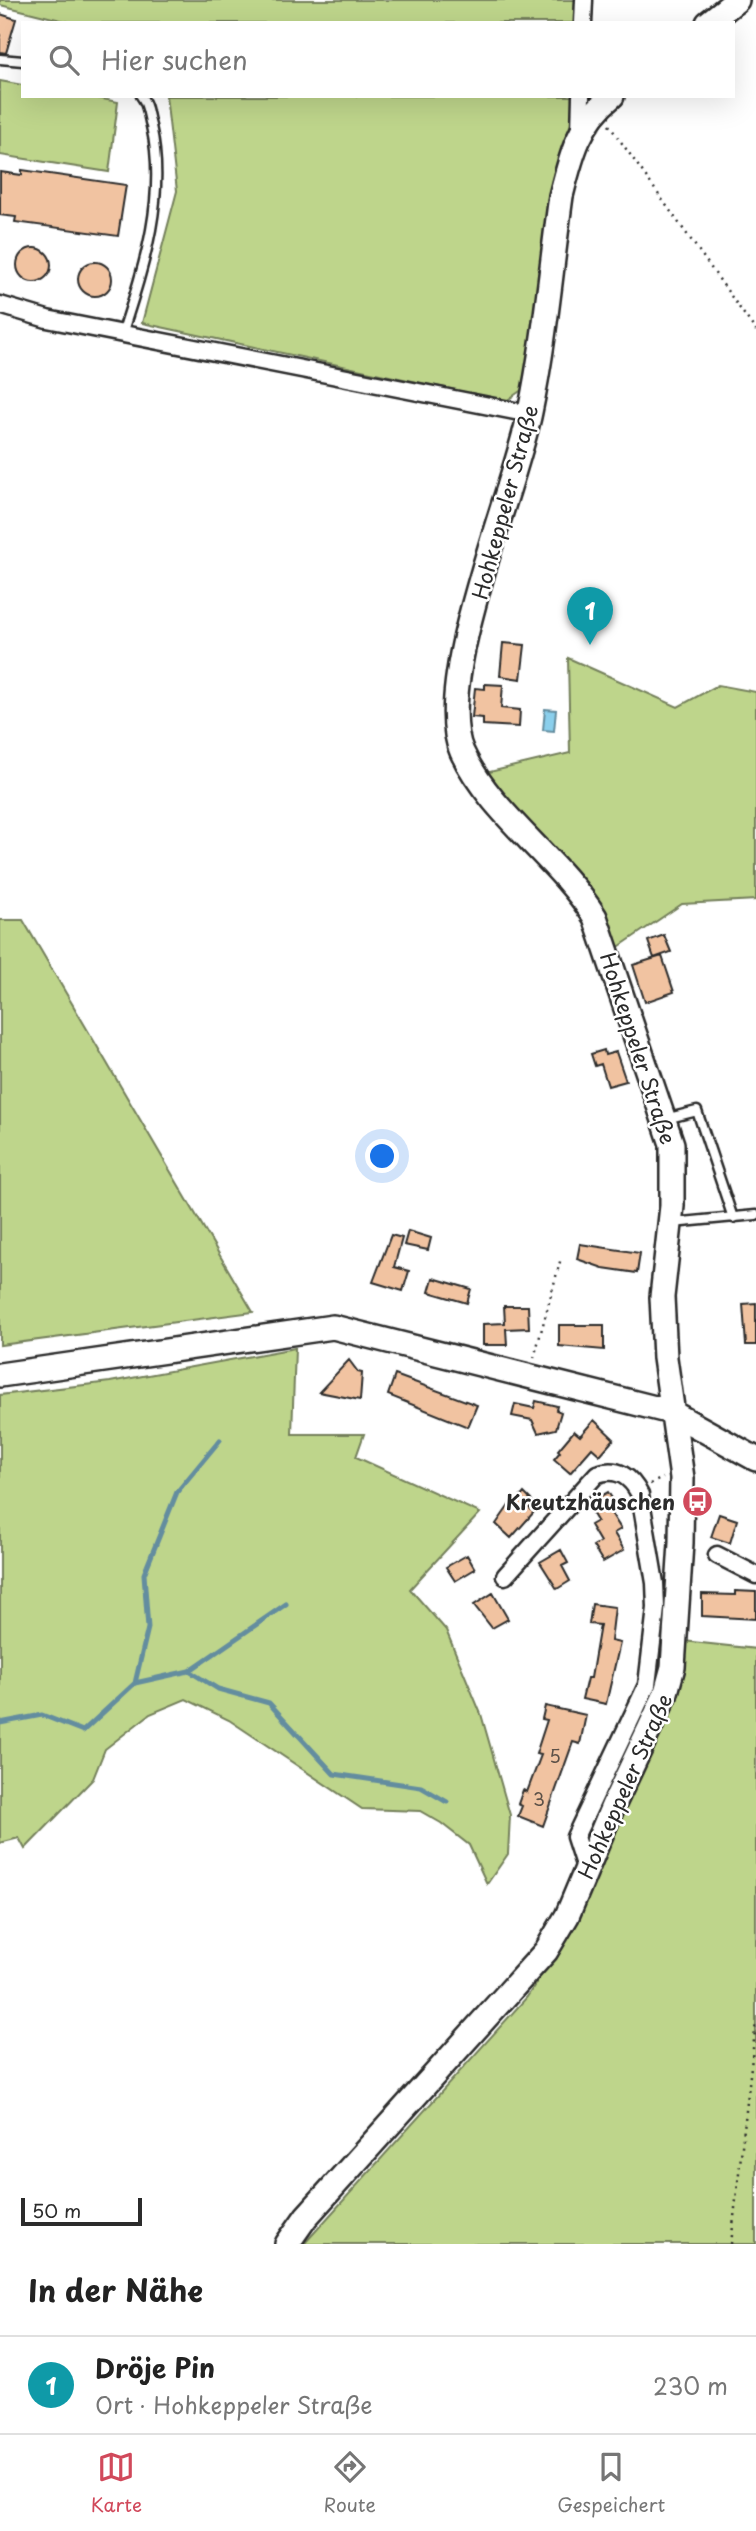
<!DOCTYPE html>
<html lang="de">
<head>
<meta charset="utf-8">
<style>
  :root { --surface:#fff; --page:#f2f2f2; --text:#222; --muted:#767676; --line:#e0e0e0; --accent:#d1495b }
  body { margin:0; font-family:"Playpen Sans",sans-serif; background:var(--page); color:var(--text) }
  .scale { position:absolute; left:21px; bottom:18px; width:121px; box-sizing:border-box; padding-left:7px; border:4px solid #2b2b2b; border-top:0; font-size:19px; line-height:24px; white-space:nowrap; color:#2b2b2b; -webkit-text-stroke:5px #fff; paint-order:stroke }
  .you { position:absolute; left:383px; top:1157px; width:24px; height:24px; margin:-18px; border:5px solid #fff; border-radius:50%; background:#1a73e8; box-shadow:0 0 0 10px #1a73e833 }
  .badge { display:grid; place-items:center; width:46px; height:46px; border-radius:50%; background:var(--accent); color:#fff; font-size:23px; font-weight:700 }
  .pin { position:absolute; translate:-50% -58px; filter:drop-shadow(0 2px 4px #0008) }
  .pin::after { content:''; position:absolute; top:37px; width:24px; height:21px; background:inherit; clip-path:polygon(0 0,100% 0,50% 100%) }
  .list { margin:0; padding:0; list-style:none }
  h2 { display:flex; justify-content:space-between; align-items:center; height:91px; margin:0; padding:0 28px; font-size:30px }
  h2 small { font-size:23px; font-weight:400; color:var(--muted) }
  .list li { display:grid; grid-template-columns:46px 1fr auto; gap:21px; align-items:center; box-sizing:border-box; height:98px; padding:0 28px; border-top:2px solid var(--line) }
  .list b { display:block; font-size:26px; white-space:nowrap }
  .list p { margin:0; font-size:23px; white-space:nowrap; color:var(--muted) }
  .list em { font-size:23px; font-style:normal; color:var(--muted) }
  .icon { flex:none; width:38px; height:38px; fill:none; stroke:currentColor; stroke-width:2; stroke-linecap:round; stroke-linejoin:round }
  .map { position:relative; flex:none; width:756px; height:2244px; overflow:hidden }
  .search { position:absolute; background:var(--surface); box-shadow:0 7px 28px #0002; left:21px; right:21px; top:21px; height:77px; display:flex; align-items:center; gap:18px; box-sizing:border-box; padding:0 24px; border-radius:0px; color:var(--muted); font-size:26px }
  .sheet { height:189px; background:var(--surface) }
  nav { display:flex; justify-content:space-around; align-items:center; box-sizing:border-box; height:98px; border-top:2px solid var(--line); background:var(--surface); font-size:19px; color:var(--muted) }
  nav a { display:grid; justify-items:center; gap:4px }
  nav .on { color:var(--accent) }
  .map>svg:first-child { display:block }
  .green { fill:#bed58b; stroke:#74805b; stroke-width:2 }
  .water { fill:#8acfec; stroke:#648d9f; stroke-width:2 }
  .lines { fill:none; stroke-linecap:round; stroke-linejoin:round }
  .stream { stroke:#648d9f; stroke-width:5 }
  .building { fill:#f1c3a1; stroke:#2b2b2b; stroke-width:2 }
  .lane-casing { stroke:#2b2b2b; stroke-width:13 }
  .street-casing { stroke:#2b2b2b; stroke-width:21 }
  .secondary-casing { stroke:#2b2b2b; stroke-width:28 }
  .path { stroke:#2b2b2b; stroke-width:2.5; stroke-dasharray:2 5; stroke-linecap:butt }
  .lane { stroke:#fff; stroke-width:8 }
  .street { stroke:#fff; stroke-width:16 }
  .secondary { stroke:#fff; stroke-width:23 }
  .labels { text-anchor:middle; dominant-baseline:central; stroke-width:5; stroke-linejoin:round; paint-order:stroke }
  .number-label { font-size:18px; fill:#5c5148 }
  .street-label { font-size:21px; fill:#2b2b2b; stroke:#fff }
  .poi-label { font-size:21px; font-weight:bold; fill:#2b2b2b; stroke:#fff; text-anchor:end }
</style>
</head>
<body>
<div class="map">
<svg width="756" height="2244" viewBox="0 0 756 2244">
  <rect width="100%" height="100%" fill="#fff"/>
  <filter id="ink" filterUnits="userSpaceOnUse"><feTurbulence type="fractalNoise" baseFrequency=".0143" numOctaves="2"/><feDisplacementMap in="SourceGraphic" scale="14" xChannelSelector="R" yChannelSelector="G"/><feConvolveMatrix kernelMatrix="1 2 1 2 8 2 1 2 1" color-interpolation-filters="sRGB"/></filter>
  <g filter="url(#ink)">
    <path class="green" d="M0,0H575V23H73L0,5Z
      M0,81L23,85V96H87L118,102L109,172L0,155Z
      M166,96H573L572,119L559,163L526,387L506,401L142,323L177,191Z
      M568,658L678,707L718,685L756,692V900L682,904L617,948L485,773L570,753Z
      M0,920H23L253,1312L0,1345Z
      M295,1348L292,1434H364L356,1457L480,1513L410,1589L446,1630L481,1714L510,1815L508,1854L487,1884L469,1845L441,1823L420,1811L362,1809L229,1720L186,1699L150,1714L105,1749L93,1779L25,1849L19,1838L0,1843V1395L110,1382Z
      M683,1641L756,1649V2244H304L527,1997L570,1930Z"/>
    <path class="water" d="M545,709L556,710L554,731L543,730Z"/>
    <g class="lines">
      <path class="stream" d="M189,1671L218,1689L269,1703L334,1774L421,1787L447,1802
        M135,1683L148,1628L144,1574L177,1492L220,1440
        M0,1723L42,1715L83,1731L135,1683L189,1671L286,1604"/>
    </g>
    <path class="building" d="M0,14L16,19L6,53L0,52Z
      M22,170L126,185L118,236L15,222L16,217L0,215V172L22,175Z
      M17 265a17 17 0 1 1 34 0a17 17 0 1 1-34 0Z
      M78 279a17 17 0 1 1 34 0a17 17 0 1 1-34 0Z
      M503,643L525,645L521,679L500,676Z
      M485,684L503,685L501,708L520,710L519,727L483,725V718L472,717L475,688L485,689Z
      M664,935L671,952L654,958L648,941Z
      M662,956L674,992L645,1002L633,965Z
      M604,1050L605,1055L616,1052L626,1081L608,1086L601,1064L595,1066L591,1054Z
      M408,1231L431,1238L428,1250L404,1245Z
      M391,1235L402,1238L394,1267L409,1271L403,1291L373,1282Z
      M580,1244L640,1253L637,1273L603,1268L577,1259Z
      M433,1278L471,1289L467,1303L429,1292Z
      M756,1303V1345H746L743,1304Z
      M504,1306H528L529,1328L506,1329L507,1345H483V1324L505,1323Z
      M559,1325H604V1350L559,1346Z
      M349,1360L358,1372L362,1373L360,1400L319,1392Z
      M395,1375L477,1405L468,1427L388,1395Z
      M536,1401L557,1406L556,1410L561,1412L556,1429L538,1433L532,1420L512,1416L515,1404L534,1408Z
      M594,1420L614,1439L600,1455L592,1448L570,1473L554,1459L560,1452L558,1450L574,1431L580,1436Z
      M608,1492L618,1508L611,1513L621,1529L614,1533L624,1550L603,1562L593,1546L600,1542L590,1525L597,1521L587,1504Z
      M524,1493L534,1503L529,1508L534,1512L511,1538L496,1524L510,1504L513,1506Z
      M719,1514L737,1520L730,1543L711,1537Z
      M561,1550L568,1563L562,1566L570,1581L557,1589L540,1562Z
      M467,1555L475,1569L455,1581L446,1567Z
      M735,1591L756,1592V1619L702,1616V1594L735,1595Z
      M493,1593L508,1619L492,1628L474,1605Z
      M592,1604L615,1607L611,1641L620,1643L606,1704L582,1699L587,1678H591L600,1625L589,1624Z
      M545,1706L586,1715L580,1744L573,1742L543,1826L518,1816L522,1806L518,1804L523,1790L527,1792L541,1755L536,1754L547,1720L542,1719Z"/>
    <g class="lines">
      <defs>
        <path id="lane" d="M0,59L23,61
          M123,331C144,266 167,196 151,126C148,116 148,104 141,96
          M665,1119L697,1111L733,1218
          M672,1223L756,1215"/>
        <path id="street" d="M583,23L584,0
          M580,133L581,96
          M0,305L47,319L530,414
          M717,1555L756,1575
          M505,1576L597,1474C617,1467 631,1476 640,1495L655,1583L656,1608L647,1685L575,1837L586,1871"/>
        <path id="secondary" d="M708,23L737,0
          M0,1375L333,1327L671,1412L756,1459
          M287,2244L306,2217L546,1951L567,1916L613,1806L665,1696L673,1667L681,1543L682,1478L665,1358L662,1297L672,1206V1144L595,917C559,859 490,813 462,752C431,685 515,489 530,412C545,341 551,268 561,196C571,156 579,122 612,96"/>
      </defs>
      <use href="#lane" class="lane-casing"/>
      <use href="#street" class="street-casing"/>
      <use href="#secondary" class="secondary-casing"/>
      <path class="path" d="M609,125L756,331
        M534,1358L561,1258
        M650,1484L663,1478
        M731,2244L756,2022"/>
      <use href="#lane" class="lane"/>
      <use href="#street" class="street"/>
      <use href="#secondary" class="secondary"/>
    </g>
  </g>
  <defs>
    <symbol id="bus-disc" viewBox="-11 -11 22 22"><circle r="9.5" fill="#d1495b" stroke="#fff"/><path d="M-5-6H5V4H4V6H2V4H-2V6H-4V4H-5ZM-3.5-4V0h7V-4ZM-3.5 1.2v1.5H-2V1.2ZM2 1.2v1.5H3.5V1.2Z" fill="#fff"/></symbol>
  </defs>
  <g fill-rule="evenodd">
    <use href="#bus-disc" x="680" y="1484" width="35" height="35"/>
  </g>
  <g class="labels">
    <g class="number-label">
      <text x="555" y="1755">5</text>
      <text x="539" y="1798">3</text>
    </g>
    <g class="street-label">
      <text transform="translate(504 502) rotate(-75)">Hohkeppeler Straße</text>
      <text transform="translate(639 1048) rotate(72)">Hohkeppeler Straße</text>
      <text transform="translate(624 1786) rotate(-66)">Hohkeppeler Straße</text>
    </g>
    <g class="poi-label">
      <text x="675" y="1501">Kreutzhäuschen</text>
    </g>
  </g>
</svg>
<div class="scale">50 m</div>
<div class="you"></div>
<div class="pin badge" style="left:590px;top:645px;background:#0f9aa8">1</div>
<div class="search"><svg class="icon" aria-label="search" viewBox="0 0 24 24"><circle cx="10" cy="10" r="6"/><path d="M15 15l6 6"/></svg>Hier suchen</div>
</div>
<section class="sheet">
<h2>In der Nähe<small></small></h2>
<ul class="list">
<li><span class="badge" style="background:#0f9aa8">1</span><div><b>Dröje Pin</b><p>Ort · Hohkeppeler Straße</p></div><em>230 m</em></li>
</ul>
</section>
<nav>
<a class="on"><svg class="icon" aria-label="map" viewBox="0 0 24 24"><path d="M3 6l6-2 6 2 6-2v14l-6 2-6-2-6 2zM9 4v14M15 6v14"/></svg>Karte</a>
<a><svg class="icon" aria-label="directions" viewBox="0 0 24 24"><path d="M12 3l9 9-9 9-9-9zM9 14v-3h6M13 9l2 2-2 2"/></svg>Route</a>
<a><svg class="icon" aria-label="saved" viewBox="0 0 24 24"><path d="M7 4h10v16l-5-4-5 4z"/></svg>Gespeichert</a>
</nav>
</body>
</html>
